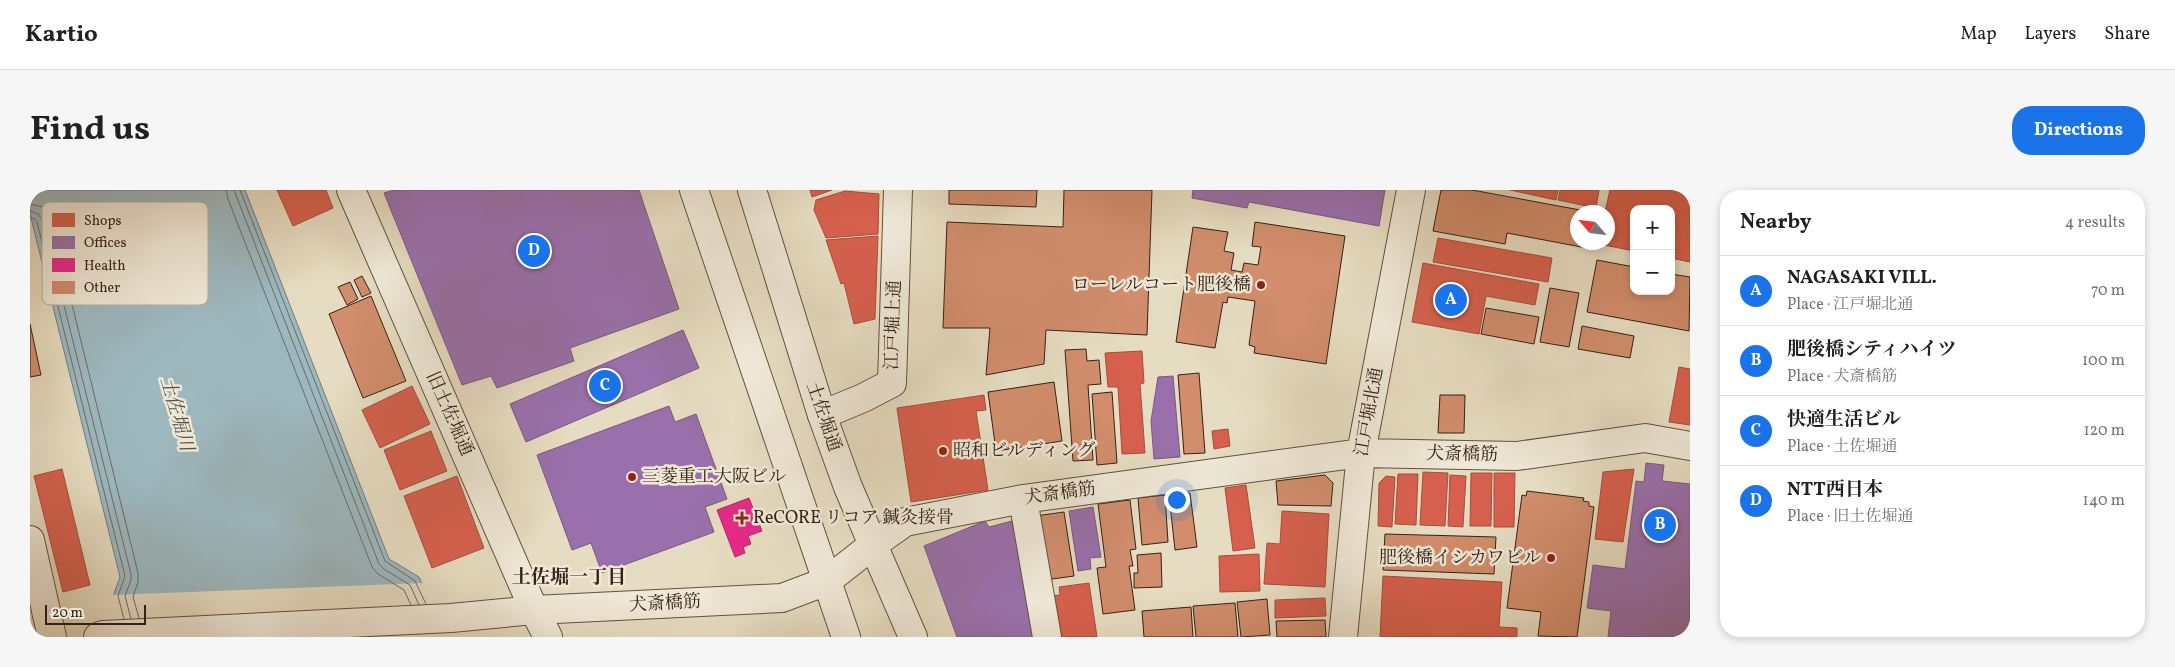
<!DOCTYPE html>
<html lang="en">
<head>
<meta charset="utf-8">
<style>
  :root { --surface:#fff; --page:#f6f6f6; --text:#202124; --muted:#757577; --line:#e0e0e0; --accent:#1a73e8 }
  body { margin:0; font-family:Vollkorn,"Noto Serif JP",serif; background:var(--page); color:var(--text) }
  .controls { position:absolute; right:15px; top:15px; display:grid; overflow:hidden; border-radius:10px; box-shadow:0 2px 8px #0003 }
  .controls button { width:45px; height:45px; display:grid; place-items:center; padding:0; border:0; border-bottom:1px solid var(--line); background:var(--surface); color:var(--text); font:25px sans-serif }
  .compass { position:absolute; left:1540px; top:15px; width:45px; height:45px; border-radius:50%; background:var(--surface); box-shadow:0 2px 8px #0003; rotate:298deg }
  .scale { position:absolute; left:15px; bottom:12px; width:101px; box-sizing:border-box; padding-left:5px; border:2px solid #362116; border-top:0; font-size:14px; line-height:18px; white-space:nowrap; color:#362116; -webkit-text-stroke:4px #efe8d7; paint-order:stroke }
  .you { position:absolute; left:1146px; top:309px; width:18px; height:18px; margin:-12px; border:4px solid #fff; border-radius:50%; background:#1a73e8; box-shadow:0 0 0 8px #1a73e833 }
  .badge { display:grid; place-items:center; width:32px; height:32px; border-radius:50%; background:var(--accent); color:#fff; font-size:16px; font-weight:700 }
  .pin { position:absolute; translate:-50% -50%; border:2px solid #fff; box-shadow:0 1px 5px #0006 }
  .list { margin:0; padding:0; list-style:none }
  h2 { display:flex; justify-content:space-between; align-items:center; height:65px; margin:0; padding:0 20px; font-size:21px }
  h2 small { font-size:16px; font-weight:400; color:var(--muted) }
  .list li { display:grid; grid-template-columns:32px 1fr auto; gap:15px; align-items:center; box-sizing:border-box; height:70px; padding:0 20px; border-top:1px solid var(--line) }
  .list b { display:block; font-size:19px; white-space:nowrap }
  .list p { margin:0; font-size:16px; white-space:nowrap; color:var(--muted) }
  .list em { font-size:16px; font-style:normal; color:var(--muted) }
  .map { position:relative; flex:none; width:1660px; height:447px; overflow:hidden; border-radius:20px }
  header { display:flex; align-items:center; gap:30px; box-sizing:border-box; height:70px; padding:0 25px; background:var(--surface); border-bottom:1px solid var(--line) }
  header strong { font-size:24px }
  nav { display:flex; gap:28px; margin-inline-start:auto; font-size:18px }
  .intro { display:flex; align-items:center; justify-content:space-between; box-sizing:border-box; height:120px; padding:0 30px }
  h1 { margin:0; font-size:35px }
  .button { padding:12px 22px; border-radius:20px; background:var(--accent); color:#fff; font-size:18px; font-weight:700 }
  main { display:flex; gap:30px; padding:0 30px }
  aside { flex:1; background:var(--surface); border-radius:20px; box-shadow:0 2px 8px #0003 }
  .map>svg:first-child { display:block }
  .water { fill:#9db8bf; stroke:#747c7b }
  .pier { fill:#e6dcc1 }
  .shops { fill:#d6604d; stroke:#a64d3c }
  .offices { fill:#9970ab; stroke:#7b587e }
  .health { fill:#e7298a; stroke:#b22767 }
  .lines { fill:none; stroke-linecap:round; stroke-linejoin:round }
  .shore { stroke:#6a6c6a; stroke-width:1 }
  .building { fill:#d18d6c; stroke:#362116 }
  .minor-casing { stroke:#625041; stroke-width:30 }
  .tertiary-casing { stroke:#625041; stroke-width:30 }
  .minor { stroke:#efe8d7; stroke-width:28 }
  .tertiary { stroke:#efe8d7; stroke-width:28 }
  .poi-dot { fill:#8f2418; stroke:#efe8d7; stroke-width:2 }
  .labels { text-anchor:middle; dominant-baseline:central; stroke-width:5; stroke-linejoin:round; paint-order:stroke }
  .poi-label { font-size:18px; fill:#362116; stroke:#efe8d7; text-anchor:start }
  .street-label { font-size:18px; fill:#362116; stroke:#efe8d7 }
  .water-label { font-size:19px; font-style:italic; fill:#554e49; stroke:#efe8d7 }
  .neighbourhood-label { font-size:19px; font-weight:bold; fill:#362116; stroke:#efe8d7 }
  .key { fill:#efe8d7; stroke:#b8ac9d; stroke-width:1 }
  .key-label { font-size:14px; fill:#362116 }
</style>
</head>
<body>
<header>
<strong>Kartio</strong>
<nav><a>Map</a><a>Layers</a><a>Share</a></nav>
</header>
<div class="intro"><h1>Find us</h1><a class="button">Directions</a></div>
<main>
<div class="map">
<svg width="1660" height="447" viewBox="0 0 1660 447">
  <rect width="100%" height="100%" fill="#e6dcc1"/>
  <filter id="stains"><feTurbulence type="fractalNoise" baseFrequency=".004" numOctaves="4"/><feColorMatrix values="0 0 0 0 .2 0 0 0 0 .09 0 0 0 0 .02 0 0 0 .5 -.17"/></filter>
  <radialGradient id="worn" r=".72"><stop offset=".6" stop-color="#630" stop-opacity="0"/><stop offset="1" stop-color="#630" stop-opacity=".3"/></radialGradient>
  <path class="water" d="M0,0H215L359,369L389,387L416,447L83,406L90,387L0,24Z"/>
  <path class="pier" d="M395,393L418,447H92L80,405Z"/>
  <path class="shops" d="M247,0H296L303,18L263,36Z
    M780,0H802L782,7Z
    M1480,0H1528L1526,10Z
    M1530,0H1569L1566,18L1528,10Z
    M1580,0H1660V72L1641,68V19H1604V61L1569,54L1570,52H1578V22H1575Z
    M815,1L849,4L848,44L796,48L784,20L786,10Z
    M848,46L845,129L824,134L814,93L811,94L796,50Z
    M1408,48L1522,68L1518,92L1403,72Z
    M1393,73L1509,94L1505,115L1456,106L1449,144L1382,132Z
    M1112,161L1114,193L1110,194L1115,263L1092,264L1088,197H1078L1075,163Z
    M1649,177L1660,179V235L1639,232Z
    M382,196L400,234L350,258L332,220Z
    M954,205L956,220L946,221L958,300L881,312L867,218Z
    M1198,239L1200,256L1184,259L1182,241Z
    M401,241L417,281L370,300L354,260Z
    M32,279L60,395L33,402L4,286Z
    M1604,279L1593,352L1565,349L1573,282Z
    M1393,282L1418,283L1415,336L1390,335Z
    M1441,283H1462L1461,336H1440Z
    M1464,283H1485L1484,337H1464Z
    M1368,284H1388L1386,335L1365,334Z
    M1420,285L1436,286L1433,337L1418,336Z
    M427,286L454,358L402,378L374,306Z
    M1356,286L1365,287L1362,337L1348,336L1349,293Z
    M1216,295L1225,358L1203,361L1195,298Z
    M1252,321L1299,324L1295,397L1234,394L1237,353L1250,354Z
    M1229,364L1230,401L1190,402L1189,366Z
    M1353,386L1472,392L1469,437L1487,438V447H1350Z
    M1059,393L1067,447H1026L1020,406L1030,405L1029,397Z
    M1295,408L1296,426L1245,428V410Z"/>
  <path class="offices" d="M364,0H609L649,119L540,158L544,171L467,198L461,186L432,195L354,3Z
    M1163,0H1355L1349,36L1219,12L1217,18L1162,8Z
    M653,140L669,178L496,252L480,214Z
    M1143,186L1150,267L1124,269L1121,231L1128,187Z
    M639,216L645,232L666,224L697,309L675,317L684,342L572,383L561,353L542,360L507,265Z
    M1616,273L1634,275L1632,291L1660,294V447H1578L1581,421L1557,418L1563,375L1595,379L1606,291L1614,292Z
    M1063,317L1071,367L1060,368L1061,379L1048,381L1039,321Z
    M955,331L959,337L982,331L983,341H989L1008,447H927L894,356Z"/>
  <path class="health" d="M719,308L732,341L718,346L721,354L713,357L715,363L705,367L687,320Z"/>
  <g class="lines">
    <path class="shore" d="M196,0L198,9L342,377L348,384L374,400L381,415
      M204,0L349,374L354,379L380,395L389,415
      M210,0L355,371L385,391L396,414
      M0,14L13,17L21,29L108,383V392L103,407L109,428
      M0,21L8,24L13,31L101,384V390L95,406L101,429
      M0,28L5,29L7,32L95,386L88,406L94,429"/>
  </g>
  <path class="building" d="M919,0H1007L1006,17L919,14Z
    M1034,0H1122L1117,145L1016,140L1014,174L956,185L960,138H913L917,32L1033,37Z
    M1411,0H1442L1561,22H1548V52H1563L1562,59L1477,43L1475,54L1403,41Z
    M1225,32L1315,46L1296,174L1224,163L1225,157L1219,155L1225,111L1198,107L1197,113L1193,112L1185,158L1146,152L1163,37L1198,42L1194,61L1204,63L1201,80L1212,82L1214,73L1228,75L1231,57L1222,56Z
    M1567,70L1604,77V101H1641V84L1660,87L1659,141L1557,122Z
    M332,86L341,103L332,107L324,90Z
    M320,92L328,109L317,115L308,97Z
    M1520,98L1549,103L1539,157L1510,152Z
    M341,106L376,191L333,208L299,124Z
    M1456,118L1509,127L1504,154L1451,144Z
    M0,134L11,185L0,187Z
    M1552,136L1604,146L1600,168L1548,159Z
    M1056,159L1057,171L1069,170L1071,194L1058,195L1063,270L1043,271L1035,160Z
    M1169,183L1175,263L1154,264L1148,185Z
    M1024,192L1032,251L966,261L958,202Z
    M1082,202L1087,273L1067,275L1062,204Z
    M1410,205H1435L1434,243H1408Z
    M1295,285L1303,293L1301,316L1248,315L1246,291Z
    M1497,301L1554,308L1553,311L1559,312V316L1564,317L1547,447L1508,446L1511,422L1477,418L1492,305L1496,306Z
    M1160,303L1167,357L1145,360L1139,305Z
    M1135,305L1138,352L1112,355L1108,308Z
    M1100,310L1106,359L1100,360L1103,376H1099L1105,420L1073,424L1067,378L1076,377L1068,314Z
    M1034,322L1044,386L1015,390L1005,326Z
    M1355,344L1466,347L1464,384L1353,380Z
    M1131,363L1132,397L1104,398V383H1108L1107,365Z
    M1237,409L1240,445L1211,447L1207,412Z
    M1205,413L1208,447H1166L1163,416Z
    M1161,417L1163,447H1114L1112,421Z
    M1295,430L1296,447H1247L1246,431Z"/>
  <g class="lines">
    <defs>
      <path id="minor" d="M321,0L504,420L518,447
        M792,225L833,208L862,193L868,0
        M993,309L1017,447
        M0,350L22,447
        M844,354L875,332L993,309L1331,263L1487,266L1615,248L1660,256
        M1313,447L1331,263L1381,0"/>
      <path id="tertiary" d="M664,0L816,447
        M722,0L792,225L818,297L883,447
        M68,447L73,445L421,428L504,420L752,408L797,391L844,354"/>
    </defs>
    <use href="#minor" class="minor-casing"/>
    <use href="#tertiary" class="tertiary-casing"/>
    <use href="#minor" class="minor"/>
    <use href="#tertiary" class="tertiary"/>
  </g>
  <g class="poi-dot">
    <circle cx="1231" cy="95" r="5"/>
    <circle cx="913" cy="261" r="5"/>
    <circle cx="602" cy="287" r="5"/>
    <path d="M709.5 320.5h5v5h5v5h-5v5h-5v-5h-5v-5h5z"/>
    <circle cx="1521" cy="368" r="5"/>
  </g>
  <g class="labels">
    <g class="poi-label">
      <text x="1221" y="95" text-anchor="end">ローレルコート肥後橋</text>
      <text x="923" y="261">昭和ビルディング</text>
      <text x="612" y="287">三菱重工大阪ビル</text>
      <text x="723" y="328">ReCORE リコア 鍼灸接骨</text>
      <text x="1511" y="368" text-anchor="end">肥後橋イシカワビル</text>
    </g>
    <g class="street-label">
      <text transform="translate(864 135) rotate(-88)">江戸堀上通</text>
      <text transform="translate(1340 222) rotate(-80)">江戸堀北通</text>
      <text transform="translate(419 224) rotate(66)">旧土佐堀通</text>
      <text transform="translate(793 227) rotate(71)">土佐堀通</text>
      <text transform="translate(1432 265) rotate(1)">犬斎橋筋</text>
      <text transform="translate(1030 304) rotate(-8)">犬斎橋筋</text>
      <text transform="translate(635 414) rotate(-3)">犬斎橋筋</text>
    </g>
    <g class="water-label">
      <text transform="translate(146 224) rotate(74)">土佐堀川</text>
    </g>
    <g class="neighbourhood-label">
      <text x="539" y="388">土佐堀一丁目</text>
    </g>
  </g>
  <rect x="12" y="12" width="166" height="103" rx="8" class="key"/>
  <rect x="22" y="23" width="23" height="14" fill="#d6604d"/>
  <rect x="22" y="46" width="23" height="13" fill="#9970ab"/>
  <rect x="22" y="68" width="23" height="14" fill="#e7298a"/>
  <rect x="22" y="91" width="23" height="13" fill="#d18d6c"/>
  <g class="key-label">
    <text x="54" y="35">Shops</text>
    <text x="54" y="57">Offices</text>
    <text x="54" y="80">Health</text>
    <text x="54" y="102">Other</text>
  </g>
  <rect width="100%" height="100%" filter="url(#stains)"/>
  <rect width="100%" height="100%" fill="url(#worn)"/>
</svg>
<div class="controls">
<button>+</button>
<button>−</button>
</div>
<svg class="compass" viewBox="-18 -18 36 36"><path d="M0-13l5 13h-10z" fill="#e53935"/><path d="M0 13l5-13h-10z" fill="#757577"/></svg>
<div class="scale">20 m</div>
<div class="you"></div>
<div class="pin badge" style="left:1421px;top:110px">A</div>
<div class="pin badge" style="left:1630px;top:335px">B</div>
<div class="pin badge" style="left:575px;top:196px">C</div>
<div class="pin badge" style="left:504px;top:61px">D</div>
</div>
<aside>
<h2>Nearby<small>4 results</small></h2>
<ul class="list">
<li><span class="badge">A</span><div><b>NAGASAKI VILL.</b><p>Place · 江戸堀北通</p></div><em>70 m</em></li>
<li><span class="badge">B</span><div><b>肥後橋シティハイツ</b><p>Place · 犬斎橋筋</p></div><em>100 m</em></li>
<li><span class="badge">C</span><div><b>快適生活ビル</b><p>Place · 土佐堀通</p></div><em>120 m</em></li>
<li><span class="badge">D</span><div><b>NTT西日本</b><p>Place · 旧土佐堀通</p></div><em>140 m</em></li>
</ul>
</aside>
</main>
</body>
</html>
